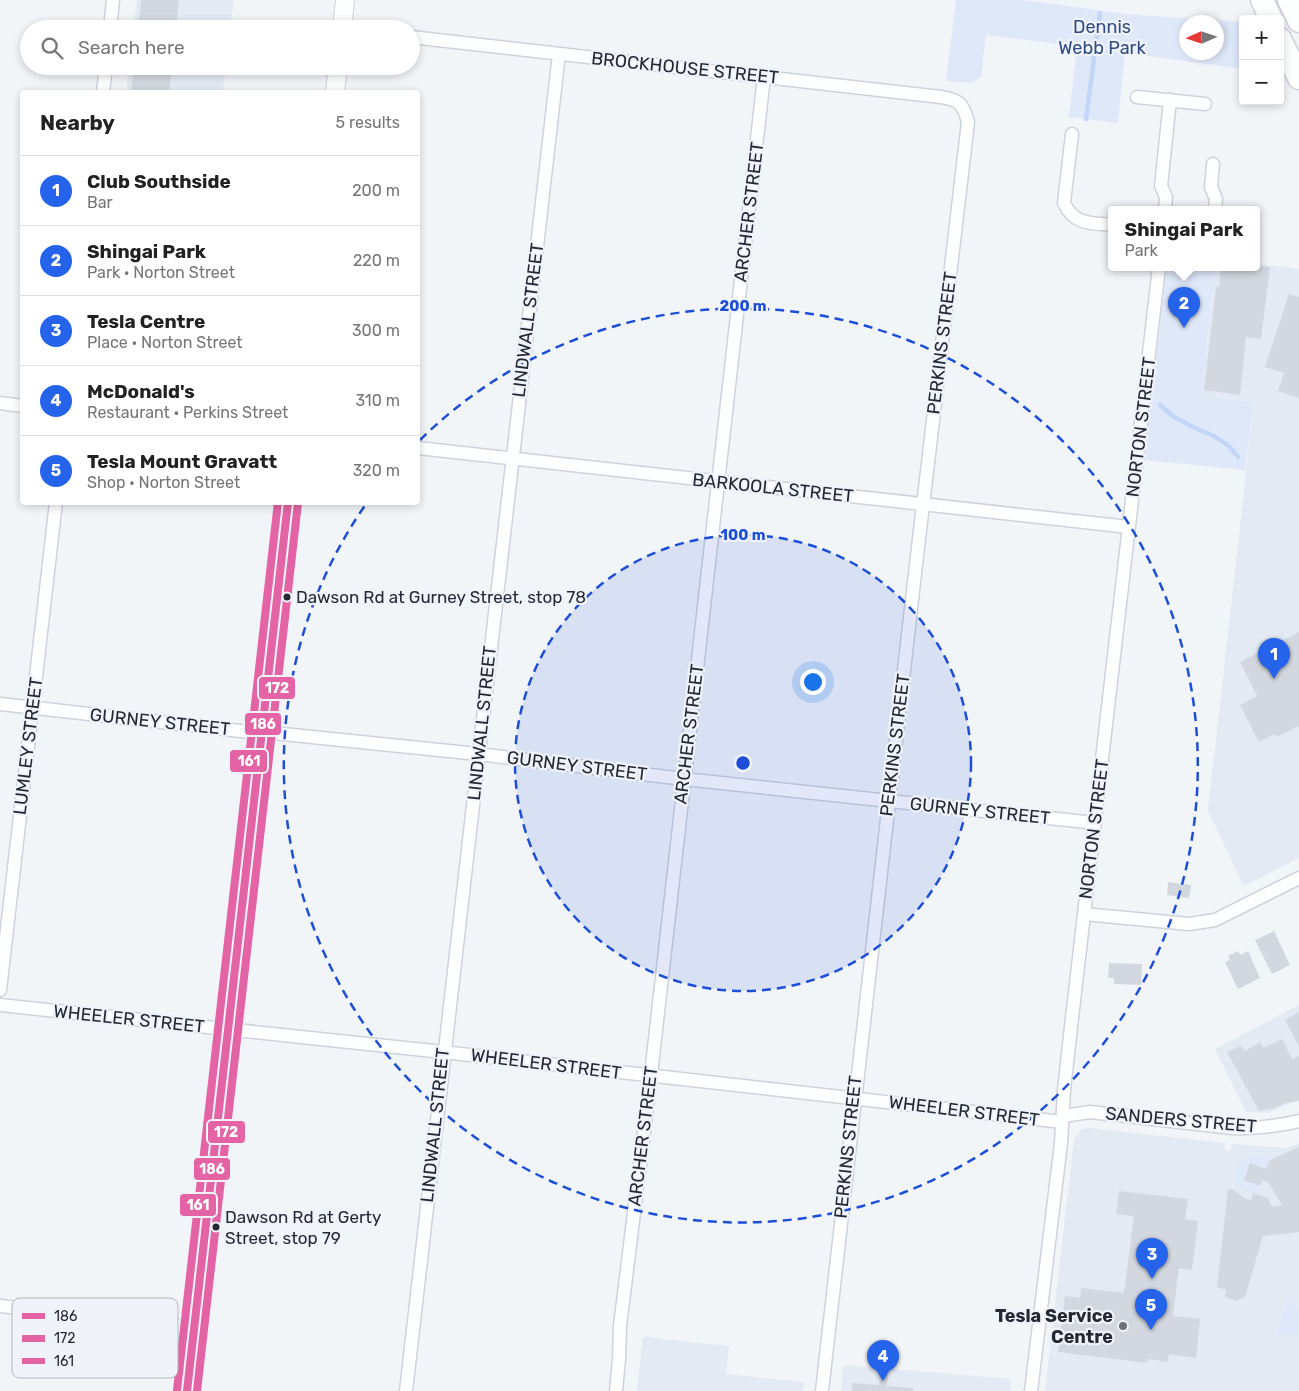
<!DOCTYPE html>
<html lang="en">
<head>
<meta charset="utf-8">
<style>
  :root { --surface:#fff; --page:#f6f6f6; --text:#222; --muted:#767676; --line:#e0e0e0; --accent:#2563eb }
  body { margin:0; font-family:Rubik,sans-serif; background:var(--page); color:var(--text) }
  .controls { position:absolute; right:15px; top:15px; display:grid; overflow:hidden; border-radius:5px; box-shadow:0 2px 8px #0003 }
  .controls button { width:45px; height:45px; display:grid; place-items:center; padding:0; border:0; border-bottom:1px solid var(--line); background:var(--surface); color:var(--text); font:25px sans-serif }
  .compass { position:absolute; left:1179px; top:15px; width:45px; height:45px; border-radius:50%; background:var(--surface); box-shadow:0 2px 8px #0003; rotate:267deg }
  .you { position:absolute; left:812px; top:681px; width:18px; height:18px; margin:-12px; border:4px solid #fff; border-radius:50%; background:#1a73e8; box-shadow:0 0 0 8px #1a73e833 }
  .badge { display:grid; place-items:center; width:32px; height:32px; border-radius:50%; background:var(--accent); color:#fff; font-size:16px; font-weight:700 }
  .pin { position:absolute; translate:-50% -41px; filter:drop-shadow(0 1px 2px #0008) }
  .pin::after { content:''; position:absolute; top:26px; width:18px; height:15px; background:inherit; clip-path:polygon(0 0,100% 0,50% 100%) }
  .popup { position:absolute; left:1108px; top:206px; width:152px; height:65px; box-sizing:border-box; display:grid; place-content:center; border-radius:5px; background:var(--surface); filter:drop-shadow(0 1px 4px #0005); font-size:16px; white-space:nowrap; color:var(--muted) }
  .popup b { font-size:19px; color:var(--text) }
  .popup::after { content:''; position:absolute; left:50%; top:100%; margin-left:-10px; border:10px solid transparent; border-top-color:var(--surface) }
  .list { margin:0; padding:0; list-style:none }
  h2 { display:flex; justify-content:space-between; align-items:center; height:65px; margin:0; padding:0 20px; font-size:21px }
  h2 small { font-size:16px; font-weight:400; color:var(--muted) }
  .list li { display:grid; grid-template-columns:32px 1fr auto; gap:15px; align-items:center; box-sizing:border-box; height:70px; padding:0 20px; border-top:1px solid var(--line) }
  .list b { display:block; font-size:19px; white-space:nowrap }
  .list p { margin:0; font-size:16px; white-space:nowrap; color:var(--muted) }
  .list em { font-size:16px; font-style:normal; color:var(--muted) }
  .icon { flex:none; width:28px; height:28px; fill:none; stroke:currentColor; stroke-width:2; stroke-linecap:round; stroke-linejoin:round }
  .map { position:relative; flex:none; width:1299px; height:1391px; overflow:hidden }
  .search { position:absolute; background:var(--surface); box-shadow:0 2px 8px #0003; left:20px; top:20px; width:400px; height:55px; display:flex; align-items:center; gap:12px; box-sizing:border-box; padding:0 18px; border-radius:28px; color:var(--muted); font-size:19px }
  .panel { position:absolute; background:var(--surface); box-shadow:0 2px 8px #0003; left:20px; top:90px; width:400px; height:415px; border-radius:5px }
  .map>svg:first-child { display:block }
  .built { fill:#e4eaf4 }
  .green { fill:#dfe8f9; fill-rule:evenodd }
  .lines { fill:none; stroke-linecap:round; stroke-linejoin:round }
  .stream { stroke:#c4d6f7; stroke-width:4.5 }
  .building { fill:#d3d7df }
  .street-casing { stroke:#ced2da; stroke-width:15 }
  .secondary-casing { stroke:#ced2da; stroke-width:20 }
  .highway-casing { stroke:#ced2da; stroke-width:25 }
  .street { stroke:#fdfefe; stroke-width:12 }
  .secondary { stroke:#fdfefe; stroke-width:18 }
  .highway { stroke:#fdfefe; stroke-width:22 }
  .bus-1-casing { stroke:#f0f4fa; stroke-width:11 }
  .bus-2-casing { stroke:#f0f4fa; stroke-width:11 }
  .bus-3-casing { stroke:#f0f4fa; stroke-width:11 }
  .bus-1 { stroke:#e463a4; stroke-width:8 }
  .bus-2 { stroke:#e463a4; stroke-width:8 }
  .bus-3 { stroke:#e463a4; stroke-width:8 }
  .ring { fill:none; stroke:#1d4ed8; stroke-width:2.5; stroke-dasharray:9 6 }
  .bus-dot { fill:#232935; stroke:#f0f4fa; stroke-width:2 }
  .poi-dot { fill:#6b7079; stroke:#f0f4fa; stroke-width:2 }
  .labels { text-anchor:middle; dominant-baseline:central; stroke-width:4.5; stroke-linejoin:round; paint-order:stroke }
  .bus-label { font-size:17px; fill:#232935; stroke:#f0f4fa; text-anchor:start }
  .park-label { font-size:18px; fill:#2f4b84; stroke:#f0f4fa }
  .street-label { font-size:18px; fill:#232935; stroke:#f0f4fa }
  .poi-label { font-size:18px; font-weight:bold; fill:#232935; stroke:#f0f4fa; text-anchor:end }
  .key { fill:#f0f4fa; stroke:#b2b7bf; stroke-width:1 }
  .key-label { font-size:14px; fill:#232935 }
  .centre { fill:#1d4ed8; stroke:#f0f4fa; stroke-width:2.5 }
  .ring-label { font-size:15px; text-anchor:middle; font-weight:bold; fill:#1d4ed8; stroke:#f0f4fa; stroke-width:4.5; stroke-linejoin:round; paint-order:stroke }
  .line-badge { stroke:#f0f4fa; stroke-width:2 }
  .badge-label { font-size:14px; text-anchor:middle; font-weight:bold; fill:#fff }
</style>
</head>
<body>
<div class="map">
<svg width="1299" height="1391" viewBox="0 0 1299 1391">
  <rect width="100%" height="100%" fill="#f2f5f8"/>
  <path class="built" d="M137,0H234L230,29H133Z
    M129,66H226L223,92H126Z
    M1257,264L1299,269V858L1244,886L1208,811L1254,402L1201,396L1216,267H1256Z
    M1299,1005V1099L1268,1113L1246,1112L1215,1049Z
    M1089,1128L1225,1143V1150H1231L1232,1144L1287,1148L1299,1143V1391H1045L1074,1140L1077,1134L1082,1129Z
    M643,1337L729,1346L726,1374L804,1382L803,1391H637Z
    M843,1365L1011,1379L1010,1391H841Z"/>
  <path class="green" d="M956,0H1022L1126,14L1243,22V69L1125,53L1118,123L1069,117L1077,46L986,35L981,77L971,83L946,81ZM1216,22V52H1186V22Z
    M1167,267H1216L1201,396L1254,402L1245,470L1144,460Z
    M1255,1155L1263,1156L1270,1160L1266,1169L1250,1163L1260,1186L1257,1195L1253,1193L1252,1195C1229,1186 1230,1160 1255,1155Z
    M1289,1295L1299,1311V1334L1276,1336Z"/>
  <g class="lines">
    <path class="stream" d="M1086,119L1100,13
      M1160,405L1174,417L1195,428L1214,436L1229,446L1238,457"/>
  </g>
  <path class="building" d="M141,0H179L176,29H138Z
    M134,66H172L169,92L131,90Z
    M1256,266L1270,267L1261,339L1246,337L1240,395L1204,390L1216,287H1219L1221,267Z
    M1289,294L1299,297V398L1278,391L1284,373L1265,367Z
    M1299,632V726L1277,737L1275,734L1259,742L1240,705L1257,696L1240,662Z
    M1168,882L1191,885L1189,898L1167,895Z
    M1274,931L1290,965L1272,974L1255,940Z
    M1238,951L1240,955L1248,951L1260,978L1238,989L1225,962L1230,960L1228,956Z
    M1109,963L1142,964L1141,985L1114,984V978H1108Z
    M1299,1012V1046L1285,1020Z
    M1282,1039L1292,1059L1299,1056V1101L1286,1103L1274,1108L1259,1111L1227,1052L1241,1046L1245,1051L1260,1042L1263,1048Z
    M1299,1147V1232L1263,1236L1245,1297L1236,1301L1225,1297L1226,1290L1217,1287L1228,1189L1234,1190L1246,1199L1251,1200L1253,1193L1268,1198L1272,1207L1282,1205L1268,1182L1262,1180L1260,1186L1244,1180L1250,1163L1266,1169L1270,1160Z
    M1119,1191L1188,1199L1185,1219L1198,1221L1192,1270L1179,1268L1173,1316L1200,1319L1196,1358L1169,1354L1168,1362L1148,1359L1147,1363L1058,1352L1065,1296L1080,1298L1081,1288L1124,1293L1134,1216L1116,1214Z
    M880,1374L888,1375L887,1386L913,1388V1391H852V1383L879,1385Z"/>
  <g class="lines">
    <defs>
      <path id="street" d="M110,29L113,0
        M411,37L941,97C959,100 963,103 968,122C919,545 867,967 822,1391
        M103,92L106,66
        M1137,97L1205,104
        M1072,134L1064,203C1074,225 1091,223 1112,225
        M1213,164L1211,187L1216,199L1215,209
        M1165,209L1166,197L1161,186L1170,100
        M0,403L22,406
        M418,448L1129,527
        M0,704L249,732L273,733L478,754L684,779L1095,823
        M1084,914L1189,924L1215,920L1299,878
        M0,990L56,502
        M0,1005L443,1052L1062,1122
        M1063,1116L1090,1112L1233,1128C1256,1129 1277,1126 1299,1121
        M0,1306L194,1328
        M406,1391L559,54
        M616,1391L619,1359L620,1326L650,1083L764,77
        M1031,1391L1061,1143L1064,1090L1072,1018L1159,267"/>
      <path id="secondary" d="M342,29L345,0
        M335,92L338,66
        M187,1391L288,502"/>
      <path id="highway" d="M1262,0L1271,19
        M1289,0L1299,21
        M1280,39L1299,78"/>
    </defs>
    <use href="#street" class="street-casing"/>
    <use href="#secondary" class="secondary-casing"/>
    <use href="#highway" class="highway-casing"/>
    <use href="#street" class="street"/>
    <use href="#secondary" class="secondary"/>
    <use href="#highway" class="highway"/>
    <defs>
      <path id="bus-1" d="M187,1391L288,502"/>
      <path id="bus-2" d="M197,1391L298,503"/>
      <path id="bus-3" d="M177,1390L278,502"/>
    </defs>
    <use href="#bus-1" class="bus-1-casing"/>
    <use href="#bus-2" class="bus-2-casing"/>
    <use href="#bus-3" class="bus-3-casing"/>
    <use href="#bus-1" class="bus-1"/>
    <use href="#bus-2" class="bus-2"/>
    <use href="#bus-3" class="bus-3"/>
  </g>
  <circle cx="743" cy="763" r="228" fill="#1d4ed8" fill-opacity=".12"/>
  <g class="ring">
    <circle cx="743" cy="763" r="228"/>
    <path d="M420 440A457 457 0 1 1 366 504"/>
  </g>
  <g class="bus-dot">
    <circle cx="287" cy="597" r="4.5"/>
    <circle cx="216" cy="1227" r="4.5"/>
  </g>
  <circle class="poi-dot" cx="1123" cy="1326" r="5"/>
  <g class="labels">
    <g class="bus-label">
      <text x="296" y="597">Dawson Rd at Gurney Street, stop 78</text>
      <text x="225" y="1217">Dawson Rd at Gerty<tspan x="225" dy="21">Street, stop 79</tspan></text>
    </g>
    <g class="park-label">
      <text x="1102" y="27">Dennis<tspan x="1102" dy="21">Webb Park</tspan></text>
    </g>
    <g class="street-label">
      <text transform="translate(685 68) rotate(6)">BROCKHOUSE STREET</text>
      <text transform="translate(749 212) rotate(-83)">ARCHER STREET</text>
      <text transform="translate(528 320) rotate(-83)">LINDWALL STREET</text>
      <text transform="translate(942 343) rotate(-83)">PERKINS STREET</text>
      <text transform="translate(1141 427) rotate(-83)">NORTON STREET</text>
      <text transform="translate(773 488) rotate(6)">BARKOOLA STREET</text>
      <text transform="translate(160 722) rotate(6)">GURNEY STREET</text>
      <text transform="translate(482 723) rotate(-84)">LINDWALL STREET</text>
      <text transform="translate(689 734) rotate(-83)">ARCHER STREET</text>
      <text transform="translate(895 745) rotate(-83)">PERKINS STREET</text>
      <text transform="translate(28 746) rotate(-83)">LUMLEY STREET</text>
      <text transform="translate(577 766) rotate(7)">GURNEY STREET</text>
      <text transform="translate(980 811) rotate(6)">GURNEY STREET</text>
      <text transform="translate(1094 829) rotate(-83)">NORTON STREET</text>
      <text transform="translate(129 1019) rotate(6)">WHEELER STREET</text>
      <text transform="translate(546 1064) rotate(7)">WHEELER STREET</text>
      <text transform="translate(964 1111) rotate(7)">WHEELER STREET</text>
      <text transform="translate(1181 1120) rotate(5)">SANDERS STREET</text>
      <text transform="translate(435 1125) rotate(-84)">LINDWALL STREET</text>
      <text transform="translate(643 1136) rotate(-83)">ARCHER STREET</text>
      <text transform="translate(848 1147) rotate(-84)">PERKINS STREET</text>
    </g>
    <g class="poi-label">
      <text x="1113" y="1316">Tesla Service<tspan x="1113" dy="21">Centre</tspan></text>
    </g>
  </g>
  <rect x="12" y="1298" width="166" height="80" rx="8" class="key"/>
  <rect x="22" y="1313" width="23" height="6" fill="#e463a4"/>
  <rect x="22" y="1335" width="23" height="7" fill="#e463a4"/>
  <rect x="22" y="1358" width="23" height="6" fill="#e463a4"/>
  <g class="key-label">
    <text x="54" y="1321">186</text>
    <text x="54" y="1343">172</text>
    <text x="54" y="1366">161</text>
  </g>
  <circle cx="743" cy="763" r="8" class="centre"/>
  <g class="ring-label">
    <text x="743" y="311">200 m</text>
    <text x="743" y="540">100 m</text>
  </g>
  <g class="line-badge">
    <rect x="258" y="676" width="38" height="24" rx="5" fill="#e463a4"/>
    <rect x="244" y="712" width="38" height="24" rx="5" fill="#e463a4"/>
    <rect x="229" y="749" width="39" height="24" rx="5" fill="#e463a4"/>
    <rect x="207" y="1120" width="39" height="24" rx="5" fill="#e463a4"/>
    <rect x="193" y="1157" width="38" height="24" rx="5" fill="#e463a4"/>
    <rect x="179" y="1193" width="38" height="24" rx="5" fill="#e463a4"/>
  </g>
  <g class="badge-label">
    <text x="277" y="693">172</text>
    <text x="263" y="729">186</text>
    <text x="249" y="766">161</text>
    <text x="226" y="1137">172</text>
    <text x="212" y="1174">186</text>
    <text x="198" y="1210">161</text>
  </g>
</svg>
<div class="controls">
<button>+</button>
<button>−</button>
</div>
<svg class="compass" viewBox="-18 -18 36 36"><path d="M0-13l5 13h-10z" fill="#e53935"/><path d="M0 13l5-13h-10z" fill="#767676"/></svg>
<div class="you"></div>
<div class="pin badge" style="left:1274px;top:679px">1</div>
<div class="pin badge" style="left:1184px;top:328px">2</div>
<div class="popup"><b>Shingai Park</b>Park</div>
<div class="pin badge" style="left:1152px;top:1279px">3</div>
<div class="pin badge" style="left:883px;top:1381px">4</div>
<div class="pin badge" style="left:1151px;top:1330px">5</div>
<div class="search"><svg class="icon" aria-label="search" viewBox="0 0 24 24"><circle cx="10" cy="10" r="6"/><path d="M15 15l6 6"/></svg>Search here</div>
<section class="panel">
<h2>Nearby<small>5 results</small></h2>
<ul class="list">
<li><span class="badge">1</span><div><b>Club Southside</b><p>Bar</p></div><em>200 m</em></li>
<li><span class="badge">2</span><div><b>Shingai Park</b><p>Park · Norton Street</p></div><em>220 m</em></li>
<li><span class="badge">3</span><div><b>Tesla Centre</b><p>Place · Norton Street</p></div><em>300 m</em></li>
<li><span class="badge">4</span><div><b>McDonald's</b><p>Restaurant · Perkins Street</p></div><em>310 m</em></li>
<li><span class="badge">5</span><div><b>Tesla Mount Gravatt</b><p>Shop · Norton Street</p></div><em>320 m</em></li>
</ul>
</section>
</div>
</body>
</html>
